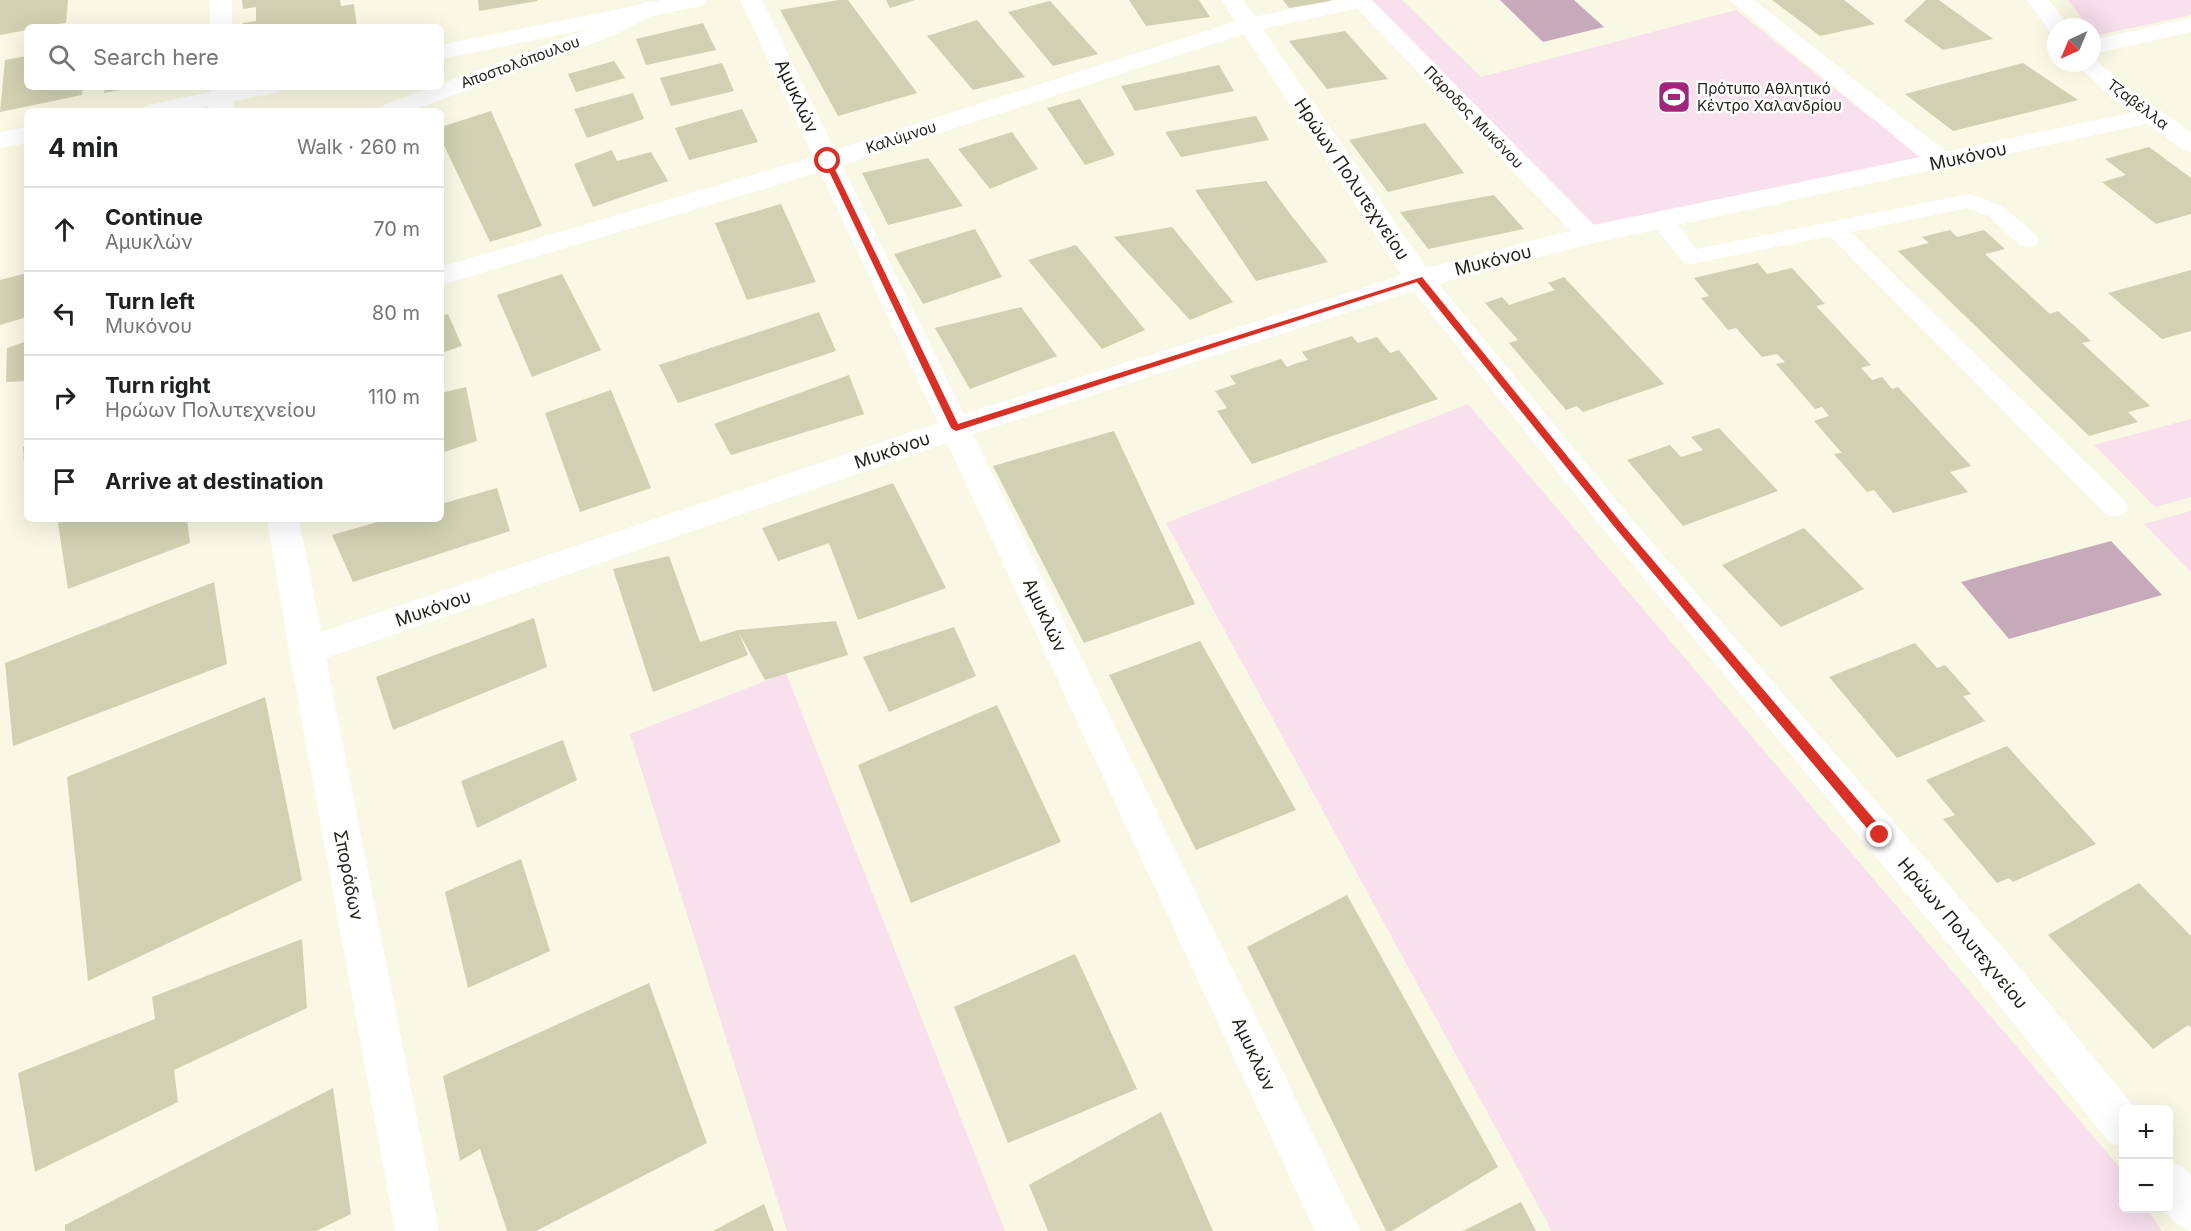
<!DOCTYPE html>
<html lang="en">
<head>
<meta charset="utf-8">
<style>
  :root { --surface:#fff; --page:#f6f6f6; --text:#202124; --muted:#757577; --line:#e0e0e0 }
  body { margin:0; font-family:Inter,sans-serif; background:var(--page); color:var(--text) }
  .controls { position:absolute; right:18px; bottom:18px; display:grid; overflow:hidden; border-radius:9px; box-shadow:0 6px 24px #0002 }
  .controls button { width:54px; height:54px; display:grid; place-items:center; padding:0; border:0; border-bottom:2px solid var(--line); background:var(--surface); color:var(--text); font:30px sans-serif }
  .compass { position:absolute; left:2047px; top:18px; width:54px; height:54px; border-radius:50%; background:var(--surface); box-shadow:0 6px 24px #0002; rotate:224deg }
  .stop { position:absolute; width:18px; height:18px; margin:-14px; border:4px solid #d93025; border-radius:50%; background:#fff }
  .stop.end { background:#d93025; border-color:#fff; box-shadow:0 2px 6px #0008 }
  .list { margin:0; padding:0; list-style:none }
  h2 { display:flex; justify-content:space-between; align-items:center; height:78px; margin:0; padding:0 24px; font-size:26px }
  h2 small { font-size:20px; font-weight:400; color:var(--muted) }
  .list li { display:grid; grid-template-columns:39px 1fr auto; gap:18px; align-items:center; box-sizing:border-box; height:84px; padding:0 24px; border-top:2px solid var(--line) }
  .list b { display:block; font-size:22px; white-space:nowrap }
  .list p { margin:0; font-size:20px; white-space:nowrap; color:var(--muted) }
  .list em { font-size:20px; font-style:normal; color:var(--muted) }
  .icon { flex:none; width:33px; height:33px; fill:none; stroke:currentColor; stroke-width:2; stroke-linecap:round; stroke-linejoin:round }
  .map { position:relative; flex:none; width:2191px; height:1231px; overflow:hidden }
  .search { position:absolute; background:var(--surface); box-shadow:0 6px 24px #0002; left:24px; top:24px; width:420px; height:66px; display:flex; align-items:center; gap:15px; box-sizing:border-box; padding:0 21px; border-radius:9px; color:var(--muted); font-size:22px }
  .panel { position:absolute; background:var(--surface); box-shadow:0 6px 24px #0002; left:24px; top:108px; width:420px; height:414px; border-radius:9px }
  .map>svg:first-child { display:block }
  .green { fill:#f8e0ed }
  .water { fill:#c7aaba }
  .building { fill:#d0d0b2 }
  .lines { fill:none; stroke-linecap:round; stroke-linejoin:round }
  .service { fill:#fff; fill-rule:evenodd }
  .pedestrian { fill:#fff; fill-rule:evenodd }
  .minor { fill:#fff; fill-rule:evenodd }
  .tertiary { fill:#fff; fill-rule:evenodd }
  .route { fill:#d93025 }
  .labels { text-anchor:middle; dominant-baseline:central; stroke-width:5; stroke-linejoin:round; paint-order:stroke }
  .far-street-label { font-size:15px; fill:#1f1f18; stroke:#fff }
  .far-poi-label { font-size:15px; fill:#1f1f18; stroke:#fff; text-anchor:start }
  .street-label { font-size:18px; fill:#1f1f18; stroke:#fff }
</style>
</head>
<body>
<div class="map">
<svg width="2191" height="1231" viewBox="0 0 2191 1231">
  <rect width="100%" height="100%" fill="#f8f8e4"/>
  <path class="green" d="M1360,0H1402L1481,77L1736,10L1871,118L1883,114L1942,162L1589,235Z
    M2068,0H2191V15L2094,36L2092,27H2088Z
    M1468,404L2121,1169L2123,1173L2124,1208L2147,1209L2162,1231H1552L1166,523Z
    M2191,419V497L2155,507L2094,445Z
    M2191,511V572L2144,524Z
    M786,673L1005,1231H787L630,734Z"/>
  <path class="water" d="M1500,0H1574L1604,27L1543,42Z
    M2111,541L2162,595L2009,639L1961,582Z"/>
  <path class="building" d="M0,0H68L66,23L27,27V30L0,35Z
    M242,0H340L341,6L354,4L357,27H243V23L256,21V7L243,9Z
    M478,0H537V1L479,11Z
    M839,0H848L917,93L838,116L780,10Z
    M886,0H915L890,8Z
    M1129,0H1199L1210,17L1146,26Z
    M1283,0H1331V1L1289,8Z
    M1772,0H1844L1875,24L1820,36Z
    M1926,0H1939L1993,39L1943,50L1904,21Z
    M1050,1L1098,54L1053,66L1008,12Z
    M977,20L1025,77L973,90L927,36Z
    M703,23L716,50L646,65L636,39Z
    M1345,31L1388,79L1327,89L1289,41Z
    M27,56V87H83L82,95L0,112L5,60Z
    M614,61L625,78L576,92L568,74Z
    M722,63L734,91L671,106L660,78Z
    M2023,63L2078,100L1953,131L1905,94Z
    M1219,65L1234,91L1135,111L1121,86Z
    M105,87H130V88L104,93Z
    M633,93L644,119L587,138L574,109Z
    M1080,99L1115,155L1085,165L1047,108Z
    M742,109L758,142L689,160L675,128Z
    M491,111L542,226L490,242L441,139V127Z
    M1256,116L1269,140L1181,157L1165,132Z
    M1425,123L1464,173L1388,192L1349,140Z
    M1012,132L1038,169L990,189L958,149Z
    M2149,147L2191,178V214L2156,224L2102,182L2126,175L2105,159Z
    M612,150L617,161L651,152L668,181L593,207L574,164Z
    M928,158L963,206L888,225L862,173Z
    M1266,181L1291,215L1328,262L1256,281L1195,190Z
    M1494,195L1524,229L1428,249L1400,212Z
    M781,204L816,282L747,300L715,223Z
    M1172,227L1233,302L1190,320L1114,237Z
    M975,229L1002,277L923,304L894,254Z
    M1950,230L1957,237L1984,230L2005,249L1985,254L2050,314L2058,311L2091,341L2082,343L2150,406L2128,412L2138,422L2089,436L1898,251L1929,243L1922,237Z
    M1076,245L1145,330L1102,349L1028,260Z
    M1758,263L1767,274L1792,268L1825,304L1816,306L1871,365L1861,368L1872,380L1882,377L1892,389L1898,387L1971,466L1950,472L1968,492L1893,513L1874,490L1867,492L1834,454L1842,453L1814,421L1829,416L1822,407L1815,409L1776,364L1785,362L1777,354L1762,357L1736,328L1728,330L1701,298L1709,296L1694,278Z
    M2191,270V331L2162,339L2108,293Z
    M27,273V317L0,325V280Z
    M562,274L601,350L532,377L497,295Z
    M1564,277L1664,384L1583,412L1577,406L1566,410L1509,343L1518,340L1485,303L1502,297L1509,305L1555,290L1548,283Z
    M1021,307L1057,356L970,389L935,328Z
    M819,312L836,351L678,403L659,365Z
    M448,314L462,346L441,353V316Z
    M1352,336L1358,343L1377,337L1390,353L1399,350L1438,399L1252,464L1217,411L1227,408L1215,391L1236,384L1230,376L1281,359L1287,367L1297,363L1308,360L1302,352Z
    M27,341V381L6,382L7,348Z
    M849,375L864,414L731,455L714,424Z
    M466,387L477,441L441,453V393Z
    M611,390L651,488L580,512L545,413Z
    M1719,428L1778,491L1683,526L1627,460L1670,445L1681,457L1703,450L1691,437Z
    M1114,431L1195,604L1084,643L993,466Z
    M27,445V482H25L23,447Z
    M893,483L946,588L858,620L829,543L778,561L762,528Z
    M497,488L510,531L353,582L332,535L388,519H441V504Z
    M69,519H187L190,543L68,589L58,523Z
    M1804,528L1864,589L1781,627L1722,565Z
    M669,556L700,642L738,630L836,621L848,655L765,680L739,633L748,655L653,692L613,569Z
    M214,582L227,664L13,746L5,663Z
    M534,618L547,667L393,730L376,677Z
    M954,627L976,676L889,712L863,657Z
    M1200,641L1296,810L1196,850L1109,675Z
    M1915,643L1937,668L1945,665L1971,694L1963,696L1985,721L1897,758L1829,677Z
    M265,697L302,880L88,981L67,777Z
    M997,705L1061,842L911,903L858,765Z
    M563,740L577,780L477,828L461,781Z
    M2007,746L2096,844L2013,882L2009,878L1997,883L1943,819L1955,815L1926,780Z
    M521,859L550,951L468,988L445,892Z
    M2139,883L2191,936V1028L2188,1025L2153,1049L2048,935Z
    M1347,895L1498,1167L1392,1231H1386L1247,947Z
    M302,939L307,1008L174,1070L178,1102L35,1172L18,1073L155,1019L152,997Z
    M1075,954L1137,1089L1008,1143L954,1007Z
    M649,983L707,1143L536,1231H507L480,1149L460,1161L443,1076Z
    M333,1088L351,1214L316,1231H65V1225Z
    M1161,1112L1213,1231H1048L1029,1185Z
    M1521,1202L1536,1231H1463Z
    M764,1204L774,1231H713Z"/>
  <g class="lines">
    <path class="service" d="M1970,194L2002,206L2036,235L2039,240L2036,245L2028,247L2020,245L1988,216L1968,208L1851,232L2124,500L2128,507L2124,514L2115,517L2106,514L1830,236L1691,264L1683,262L1649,219L1653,214C1672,209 1685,235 1696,249Z"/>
    <path class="pedestrian" d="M1349,0H1372L1598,229L1602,235L1598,241L1589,244L1580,241Z
      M1729,0H1754L1951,156L1954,162L1951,168L1942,170L1933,168Z"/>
    <path class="minor" d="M210,0H232V27H210Z
      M740,0H762L835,150L1240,20L1335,0L1372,1L1369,6L1253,31L842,165L964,414L1419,270L1589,226L2151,109L2160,111L2163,116L2160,121L2151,123L1589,244L1425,287L973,434L1360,1231H1315L947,443L326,658L439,1231H395L289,651L267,519H299L321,632L938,423L820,172L441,285V267L813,157Z
      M649,1L657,3L660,8L657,13L612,36L411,111H377L381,106L432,87H441V84L596,26Z
      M2191,18V32L2092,54V40Z
      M209,87H233V111H209Z"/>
    <path class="tertiary" d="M664,0H707L704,5L696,7L441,59V45Z
      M1221,0H1243L1429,272L1631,518L2014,961L2137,1110H2124V1148L2109,1142L1986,989L1609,536L1409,286Z
      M2027,0H2049L2069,27H2056V33L2050,32Z
      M2092,57L2127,87L2191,132V152L2182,149L2111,97L2075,63H2092Z
      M236,87H283L279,92L188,111H140L144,106L152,104Z
      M27,127V143L0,148V132Z
      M2168,1161L2183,1167L2191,1176V1231L2176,1224L2162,1208H2168Z"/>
  </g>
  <path class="route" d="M828,159L831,161L958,424L1422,277L1623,525L1884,831V839H1876L1617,530L1417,282L956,431L951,428L824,161Z"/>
  <defs>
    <symbol id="stadium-square" viewBox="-11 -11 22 22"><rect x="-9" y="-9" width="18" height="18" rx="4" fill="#a1257b" stroke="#fff"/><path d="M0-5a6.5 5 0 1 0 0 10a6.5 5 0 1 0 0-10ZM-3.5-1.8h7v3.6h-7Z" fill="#fff"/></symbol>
  </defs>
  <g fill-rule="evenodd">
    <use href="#stadium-square" x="1655" y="78" width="38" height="38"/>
  </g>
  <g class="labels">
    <g class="far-street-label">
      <text transform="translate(520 62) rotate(-20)">Αποστολόπουλου</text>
      <text transform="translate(2138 104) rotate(37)">Τζαβέλλα</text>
      <text transform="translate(1474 117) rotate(46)">Πάροδος Μυκόνου</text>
      <text transform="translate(901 137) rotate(-18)">Καλύμνου</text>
    </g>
    <g class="far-poi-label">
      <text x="1697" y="88">Πρότυπο Αθλητικό<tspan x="1697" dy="17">Κέντρο Χαλανδρίου</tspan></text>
    </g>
    <g class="street-label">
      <text transform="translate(797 96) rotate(65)">Αμυκλών</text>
      <text transform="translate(1968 156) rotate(-12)">Μυκόνου</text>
      <text transform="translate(1352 179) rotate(56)">Ηρώων Πολυτεχνείου</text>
      <text transform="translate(1493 260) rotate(-14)">Μυκόνου</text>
      <text transform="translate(892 450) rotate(-19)">Μυκόνου</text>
      <text transform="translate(433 608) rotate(-19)">Μυκόνου</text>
      <text transform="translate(1045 615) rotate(65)">Αμυκλών</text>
      <text transform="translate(349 875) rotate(79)">Σποράδων</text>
      <text transform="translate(1963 933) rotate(50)">Ηρώων Πολυτεχνείου</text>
      <text transform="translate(1254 1054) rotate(65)">Αμυκλών</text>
    </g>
  </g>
</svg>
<div class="controls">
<button>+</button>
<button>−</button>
</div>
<svg class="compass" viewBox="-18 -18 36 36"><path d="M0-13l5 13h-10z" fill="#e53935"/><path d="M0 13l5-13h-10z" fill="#757577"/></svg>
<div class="stop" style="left:828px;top:161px"></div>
<div class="stop end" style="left:1880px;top:835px"></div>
<div class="search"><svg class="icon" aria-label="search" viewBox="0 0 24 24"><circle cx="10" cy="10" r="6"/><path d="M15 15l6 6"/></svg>Search here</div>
<section class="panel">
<h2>4 min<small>Walk · 260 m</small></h2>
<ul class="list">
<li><svg class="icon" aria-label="ahead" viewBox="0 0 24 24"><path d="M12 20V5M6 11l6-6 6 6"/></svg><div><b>Continue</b><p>Αμυκλών</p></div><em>70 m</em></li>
<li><svg class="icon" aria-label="left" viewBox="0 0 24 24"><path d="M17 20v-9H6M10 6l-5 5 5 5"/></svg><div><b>Turn left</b><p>Μυκόνου</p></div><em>80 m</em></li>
<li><svg class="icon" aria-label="right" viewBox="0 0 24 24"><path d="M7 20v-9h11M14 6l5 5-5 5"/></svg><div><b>Turn right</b><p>Ηρώων Πολυτεχνείου</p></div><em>110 m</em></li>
<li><svg class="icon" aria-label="arrive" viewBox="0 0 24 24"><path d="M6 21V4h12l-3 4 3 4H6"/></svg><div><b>Arrive at destination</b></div></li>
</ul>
</section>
</div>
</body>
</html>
